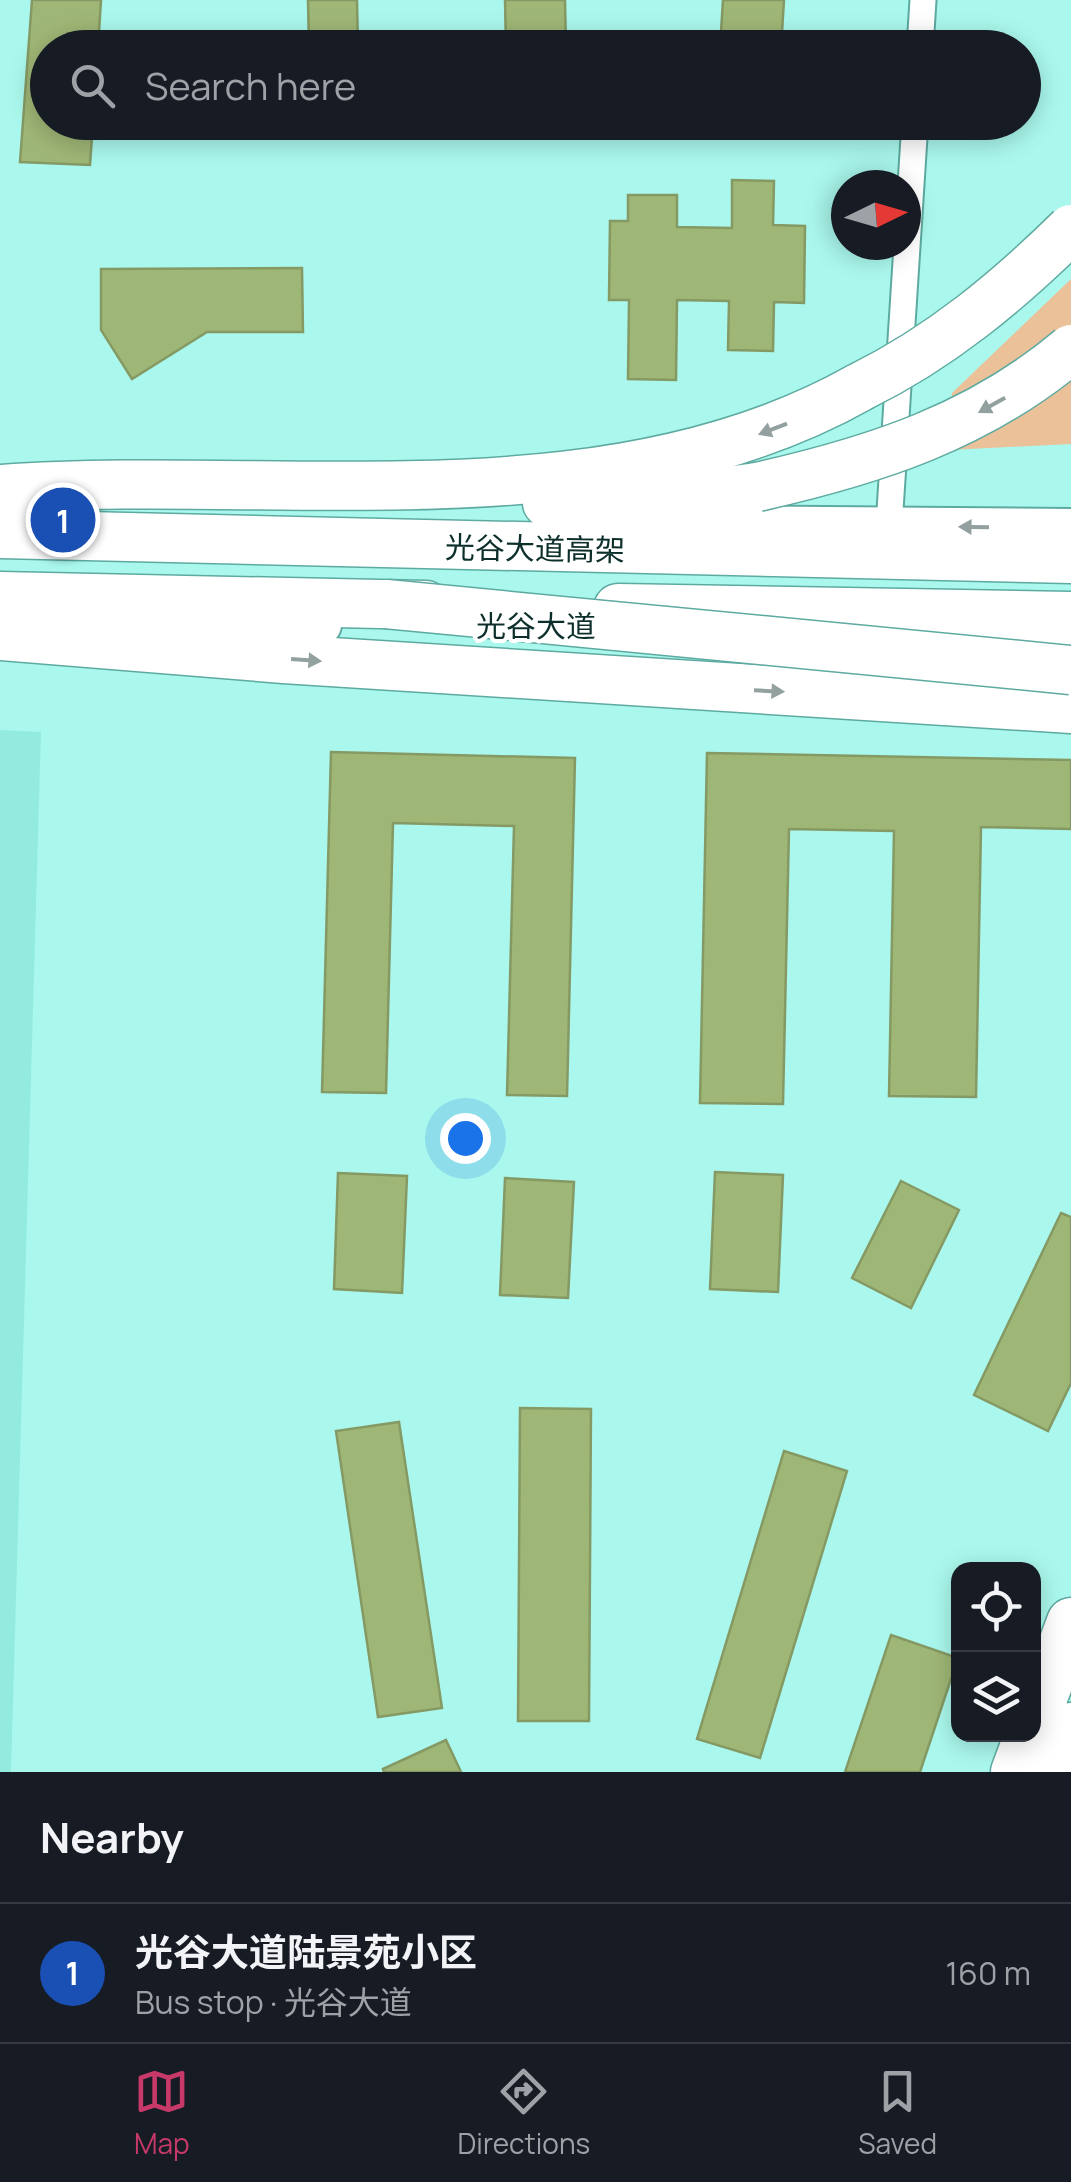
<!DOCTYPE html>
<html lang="en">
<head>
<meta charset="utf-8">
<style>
  :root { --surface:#171b24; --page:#242831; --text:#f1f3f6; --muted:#9ea1a6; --line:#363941; --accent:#c63968 }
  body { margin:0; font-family:Manrope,"Noto Sans SC",sans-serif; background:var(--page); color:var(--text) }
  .controls { position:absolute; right:30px; bottom:30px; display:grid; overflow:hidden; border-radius:20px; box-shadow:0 5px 25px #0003 }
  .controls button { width:90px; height:90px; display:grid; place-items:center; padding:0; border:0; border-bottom:2px solid var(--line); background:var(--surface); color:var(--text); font:50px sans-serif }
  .compass { position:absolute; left:831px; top:170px; width:90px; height:90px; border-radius:50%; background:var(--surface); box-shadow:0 5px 25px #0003; rotate:85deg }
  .you { position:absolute; left:465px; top:1138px; width:35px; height:35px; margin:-25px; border:8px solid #fff; border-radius:50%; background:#1a73e8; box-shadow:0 0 0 15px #1a73e833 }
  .badge { display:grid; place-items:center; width:65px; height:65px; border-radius:50%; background:var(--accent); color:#fff; font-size:32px; font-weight:700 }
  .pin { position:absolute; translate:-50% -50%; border:5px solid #fff; box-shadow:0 2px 10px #0006 }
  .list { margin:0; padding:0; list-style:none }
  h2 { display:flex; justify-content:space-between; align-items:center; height:130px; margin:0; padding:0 40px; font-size:42px }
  h2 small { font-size:32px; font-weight:400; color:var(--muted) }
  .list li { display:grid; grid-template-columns:65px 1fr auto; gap:30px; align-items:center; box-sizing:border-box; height:140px; padding:0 40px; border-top:2px solid var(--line) }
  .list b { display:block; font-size:38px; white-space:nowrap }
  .list p { margin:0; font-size:32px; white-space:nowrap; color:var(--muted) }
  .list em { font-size:32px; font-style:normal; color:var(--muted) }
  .icon { flex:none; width:55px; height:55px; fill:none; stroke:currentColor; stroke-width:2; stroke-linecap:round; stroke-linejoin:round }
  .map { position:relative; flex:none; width:1071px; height:1772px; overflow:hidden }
  .search { position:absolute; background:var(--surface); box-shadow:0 5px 25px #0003; left:30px; right:30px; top:30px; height:110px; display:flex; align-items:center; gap:25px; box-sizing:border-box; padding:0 35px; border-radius:55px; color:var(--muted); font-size:38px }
  .sheet { height:270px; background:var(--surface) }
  nav { display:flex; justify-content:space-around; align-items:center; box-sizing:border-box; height:140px; border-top:2px solid var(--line); background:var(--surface); font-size:28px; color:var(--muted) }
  nav a { display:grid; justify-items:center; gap:5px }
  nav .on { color:var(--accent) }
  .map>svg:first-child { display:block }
  .built { fill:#93ebdf }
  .green { fill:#ebc19a }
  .building { fill:#9fb776; stroke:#859964; stroke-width:2.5 }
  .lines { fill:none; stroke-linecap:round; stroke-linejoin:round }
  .street-casing { stroke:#5daaa0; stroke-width:29 }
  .primary-casing { stroke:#5daaa0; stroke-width:44 }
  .highway-casing { stroke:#5daaa0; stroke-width:51 }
  .street { stroke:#fff; stroke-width:25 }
  .primary { stroke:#fff; stroke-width:40 }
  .highway { stroke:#fff; stroke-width:48 }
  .highway-bridge-casing { stroke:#5daaa0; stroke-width:51; stroke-linecap:butt }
  .highway-bridge { stroke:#fff; stroke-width:48 }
  .oneway { fill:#92a1a0 }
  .labels { text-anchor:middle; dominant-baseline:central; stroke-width:8; stroke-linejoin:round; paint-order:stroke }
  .street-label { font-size:30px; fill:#0d2f2b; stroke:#fff }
</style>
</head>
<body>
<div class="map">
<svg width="1071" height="1772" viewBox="0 0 1071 1772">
  <rect width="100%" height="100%" fill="#aaf8ed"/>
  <path class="built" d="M0,730L41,732L11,1772H0Z"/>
  <path class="green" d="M1071,279V444L949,450L952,393Z"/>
  <path class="building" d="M32,0H101L98,48H48V122H93L90,165L20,162Z
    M308,0H357L358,48H309Z
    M505,0H565L566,48H506Z
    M723,0H784L781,48H720Z
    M732,180L774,181L773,225L805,226L804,303L774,302L773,351L728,350L729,301L677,300L676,380L628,379L629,300H609L610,221H628V195H677V227L732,228Z
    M302,268L303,332H207L132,379L101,330V269Z
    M331,752L575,758L567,1096L507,1095L514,826L393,823L386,1093L322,1092Z
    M707,753L1071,760V829L981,827L976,1097L889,1096L894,831L789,829L783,1104L700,1103Z
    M715,1172L783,1175L778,1292L710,1289Z
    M338,1173L407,1176L402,1293L334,1289Z
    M505,1178L574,1182L568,1298L500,1295Z
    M901,1181L959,1210L911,1308L852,1278Z
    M1061,1213L1071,1217V1383L1048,1431L974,1395Z
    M520,1408L591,1409L589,1721H518Z
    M399,1422L442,1708L378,1717L336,1431Z
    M784,1451L847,1471L760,1758L697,1739Z
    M891,1635L958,1658L920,1772H845Z
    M446,1740L461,1772H384L383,1769Z"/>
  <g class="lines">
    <defs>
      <path id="street" d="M920,48L923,0
        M889,526L915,122"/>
      <path id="primary" d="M595,525L1071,529
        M114,626L321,625
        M949,636L1071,642"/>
      <path id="highway" d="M0,489C280,469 605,531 860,387
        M547,503L685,497L757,487
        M0,534L1071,559
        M0,596L426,605
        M618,608L1071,616
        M0,636L284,659L1071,709
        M1034,1722L1071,1622
        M1015,1772L1029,1734
        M1055,1772L1071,1727"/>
    </defs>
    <use href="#street" class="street-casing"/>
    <use href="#primary" class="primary-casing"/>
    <use href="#highway" class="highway-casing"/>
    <use href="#street" class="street"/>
    <use href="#primary" class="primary"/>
    <use href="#highway" class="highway"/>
    <defs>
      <path id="highway-bridge" d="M860,387C941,347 1007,292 1071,229
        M757,487C873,461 979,427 1071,349
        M386,604L1071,670"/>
    </defs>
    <use href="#highway-bridge" class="highway-bridge-casing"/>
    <use href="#highway-bridge" class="highway-bridge"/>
  </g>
  <defs><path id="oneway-solid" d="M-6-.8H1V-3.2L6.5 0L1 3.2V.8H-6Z" transform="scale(2.5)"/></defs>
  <g class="oneway">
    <use href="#oneway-solid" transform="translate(992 405) rotate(151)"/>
    <use href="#oneway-solid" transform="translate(773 429) rotate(159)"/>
    <use href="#oneway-solid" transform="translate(974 527) rotate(-179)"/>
    <use href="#oneway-solid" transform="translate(306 660) rotate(4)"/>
    <use href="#oneway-solid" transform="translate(769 691) rotate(3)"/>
  </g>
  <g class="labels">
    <g class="street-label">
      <text transform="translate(535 548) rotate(1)">光谷大道高架</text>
      <text x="536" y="625">光谷大道</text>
    </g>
  </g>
</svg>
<div class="controls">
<button><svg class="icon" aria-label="locate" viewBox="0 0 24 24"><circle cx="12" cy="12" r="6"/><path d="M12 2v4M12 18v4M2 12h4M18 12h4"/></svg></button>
<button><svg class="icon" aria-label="layers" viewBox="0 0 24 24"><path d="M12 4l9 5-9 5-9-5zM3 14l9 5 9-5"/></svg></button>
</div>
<svg class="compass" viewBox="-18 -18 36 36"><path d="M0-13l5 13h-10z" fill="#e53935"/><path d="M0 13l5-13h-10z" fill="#9ea1a6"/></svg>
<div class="you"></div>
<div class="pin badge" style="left:63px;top:520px;background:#1a4fb4">1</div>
<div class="search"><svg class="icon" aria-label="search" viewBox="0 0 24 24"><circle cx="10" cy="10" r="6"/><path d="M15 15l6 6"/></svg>Search here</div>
</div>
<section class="sheet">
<h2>Nearby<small></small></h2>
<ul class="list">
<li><span class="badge" style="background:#1a4fb4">1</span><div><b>光谷大道陆景苑小区</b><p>Bus stop · 光谷大道</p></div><em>160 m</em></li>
</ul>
</section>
<nav>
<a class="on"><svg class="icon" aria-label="map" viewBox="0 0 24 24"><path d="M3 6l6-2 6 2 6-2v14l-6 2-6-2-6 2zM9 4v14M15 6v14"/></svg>Map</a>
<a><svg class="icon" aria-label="directions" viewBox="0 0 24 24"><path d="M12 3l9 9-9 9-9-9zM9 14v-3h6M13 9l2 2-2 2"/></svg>Directions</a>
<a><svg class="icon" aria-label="saved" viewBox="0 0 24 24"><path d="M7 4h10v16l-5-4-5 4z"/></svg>Saved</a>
</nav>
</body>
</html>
